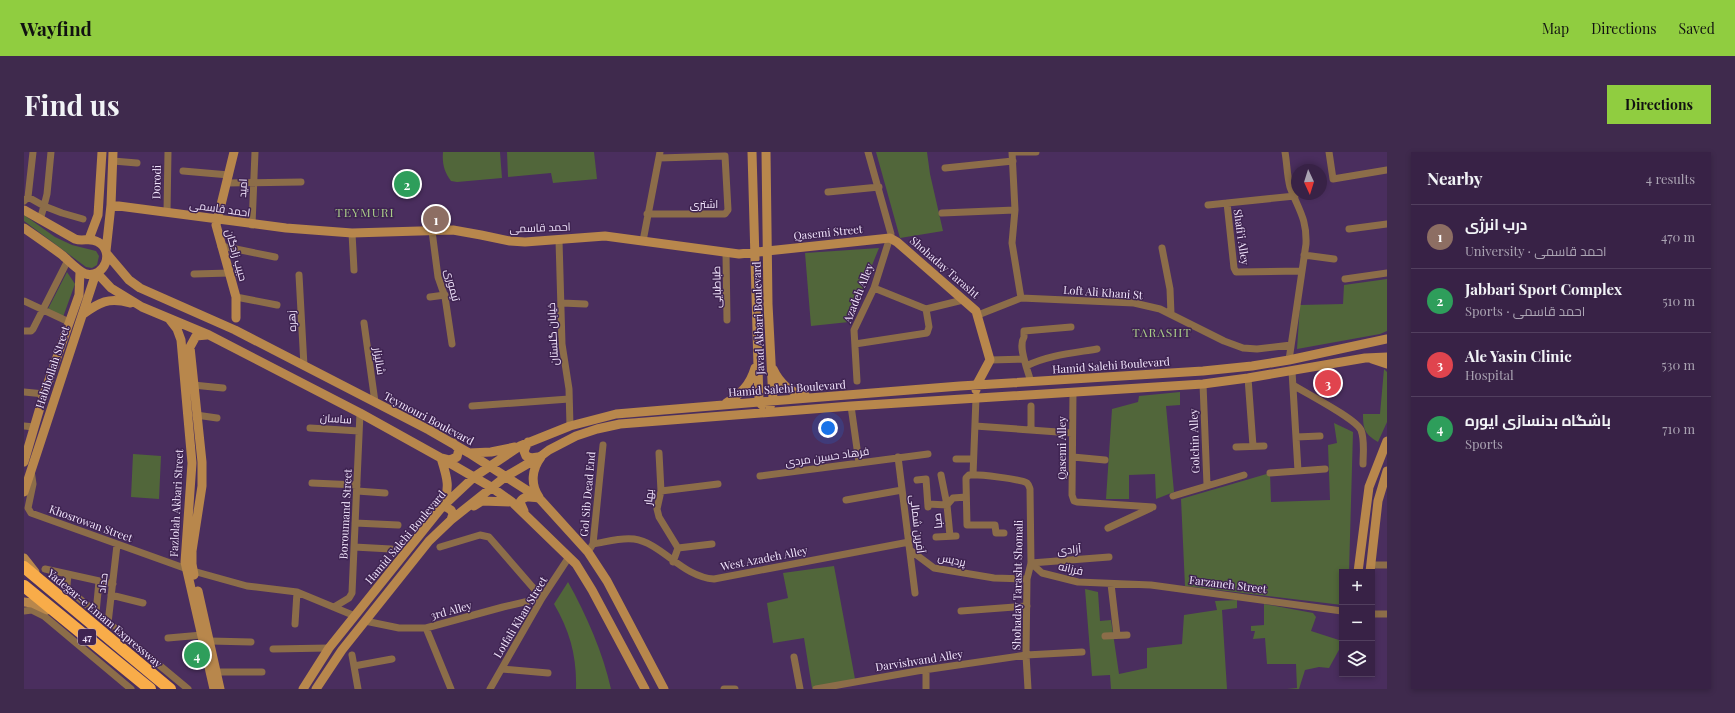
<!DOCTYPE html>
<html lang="en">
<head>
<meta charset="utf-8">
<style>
  :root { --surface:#382246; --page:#3f2a4d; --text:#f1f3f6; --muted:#aba4b3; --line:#523f5f; --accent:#90cd40 }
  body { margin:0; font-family:"Playfair Display",Cairo,serif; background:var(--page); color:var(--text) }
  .controls { position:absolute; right:12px; bottom:12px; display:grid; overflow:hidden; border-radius:0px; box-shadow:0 2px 6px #0003 }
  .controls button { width:36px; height:36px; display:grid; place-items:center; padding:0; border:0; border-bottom:1px solid var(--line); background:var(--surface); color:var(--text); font:20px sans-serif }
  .compass { position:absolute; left:1267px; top:12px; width:36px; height:36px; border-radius:50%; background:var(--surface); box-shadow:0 2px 6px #0003; rotate:176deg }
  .you { position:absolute; left:804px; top:276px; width:14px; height:14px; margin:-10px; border:3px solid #fff; border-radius:50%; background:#1a73e8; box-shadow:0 0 0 6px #1a73e833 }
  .badge { display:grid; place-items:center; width:26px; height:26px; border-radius:50%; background:var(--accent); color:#fff; font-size:13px; font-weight:700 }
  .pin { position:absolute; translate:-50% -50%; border:2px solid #fff; box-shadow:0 1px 4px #0006 }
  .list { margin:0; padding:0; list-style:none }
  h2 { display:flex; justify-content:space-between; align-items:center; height:52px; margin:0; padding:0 16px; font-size:17px }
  h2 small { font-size:13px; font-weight:400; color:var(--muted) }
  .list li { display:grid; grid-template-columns:26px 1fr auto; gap:12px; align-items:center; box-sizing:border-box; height:64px; padding:0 16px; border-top:1px solid var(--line) }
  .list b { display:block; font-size:15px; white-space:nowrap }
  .list p { margin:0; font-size:13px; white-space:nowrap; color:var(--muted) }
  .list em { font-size:13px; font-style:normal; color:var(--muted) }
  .icon { flex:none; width:22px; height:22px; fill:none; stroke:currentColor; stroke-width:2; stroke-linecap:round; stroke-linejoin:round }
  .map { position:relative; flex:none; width:1363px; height:537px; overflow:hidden; border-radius:0px }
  header { display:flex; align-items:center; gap:24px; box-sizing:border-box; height:56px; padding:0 20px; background:var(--accent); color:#111 }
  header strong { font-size:19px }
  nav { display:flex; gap:22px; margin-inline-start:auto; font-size:14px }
  .intro { display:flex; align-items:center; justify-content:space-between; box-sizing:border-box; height:96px; padding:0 24px }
  h1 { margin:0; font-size:28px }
  .button { padding:10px 18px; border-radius:0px; background:var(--accent); color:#111; font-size:14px; font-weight:700 }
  main { display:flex; gap:24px; padding:0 24px }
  aside { flex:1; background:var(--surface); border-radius:0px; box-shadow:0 2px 6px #0003 }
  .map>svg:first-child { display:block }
  .green { fill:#51663a }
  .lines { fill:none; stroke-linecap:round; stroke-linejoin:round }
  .street { stroke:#8c6d49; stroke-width:7 }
  .secondary { stroke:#b8874c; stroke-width:9 }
  .highway { stroke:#f8ac49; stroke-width:12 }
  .labels { text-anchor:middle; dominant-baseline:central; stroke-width:3; stroke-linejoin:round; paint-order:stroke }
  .shield { fill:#3f2452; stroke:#bcabca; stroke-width:1 }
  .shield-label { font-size:10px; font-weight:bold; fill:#f2e5fd }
  .street-label { font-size:11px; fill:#f2e5fd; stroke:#3f2452 }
  .neighbourhood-label { font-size:12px; letter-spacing:1px; fill:#aacd88; stroke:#3f2452 }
</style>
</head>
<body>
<header>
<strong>Wayfind</strong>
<nav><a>Map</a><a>Directions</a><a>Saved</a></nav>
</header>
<div class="intro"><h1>Find us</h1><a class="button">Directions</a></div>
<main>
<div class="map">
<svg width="1363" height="537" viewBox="0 0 1363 537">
  <rect width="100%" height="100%" fill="#4a2e5e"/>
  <path class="green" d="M419,0H476L478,26L433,30L427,29C420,20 418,11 419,0Z
    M483,0H570L573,27L529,31L527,21L484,25Z
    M852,0H903L906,22L919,79L876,86Z
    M0,63L31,85L48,93L72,99L75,104L73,113L68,116L62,115L0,69Z
    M855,96L825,170L787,174L781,101Z
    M43,120L51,132L39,165L24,157Z
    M1363,127V179L1356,182L1273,197L1276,153L1319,152L1320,133Z
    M1360,217L1363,220V270L1354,290C1341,282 1339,278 1339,262H1356Z
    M1156,240V253L1142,254L1150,340L1132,347L1131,322L1105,323V347H1082L1088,257L1114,250L1115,244Z
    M1310,271L1329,280L1325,420H1318V453L1161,434L1157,347L1246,321L1247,350L1306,348L1304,293L1313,291Z
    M109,302L137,304L135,347L107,345Z
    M810,414L831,527L788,536L780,486L749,491L743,451L764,446L759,421Z
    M544,430C562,462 579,501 587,537H552C553,505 546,479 530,452Z
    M1061,437L1074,440L1076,469L1087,468L1095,522L1123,516V496L1158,492L1160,463L1193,458L1191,449L1213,448V456L1198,458L1203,537H1087L1086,523L1068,524Z
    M1240,452L1289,461L1292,465L1287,479L1318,489L1316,496L1305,516L1295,515L1281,518L1275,537H1263L1273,536L1272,512H1243L1241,486L1229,487L1231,479H1227V474L1240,473Z"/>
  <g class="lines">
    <path class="street" d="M27,0L23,42L20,54L38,61L59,67
      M988,0L991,58L988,91L997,146
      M988,0H1012
      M1261,0C1263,11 1263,24 1266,35C1274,57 1283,66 1282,92L1265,208
      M1305,0L1309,27L1363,18
      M89,9L113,11
      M921,16L989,9
      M159,19L205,23
      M203,31L277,30
      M804,40L855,35
      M4,45L9,0
      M0,49L4,45L20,54L16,68
      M1203,51L1210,116L1212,120L1277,119
      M1184,53L1271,44
      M143,60L144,0
      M918,61L991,58
      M623,62H701L704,58L701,4L635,6
      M228,73L231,0
      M1325,77L1363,72
      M408,79L414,125L421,145L428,192
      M328,81L330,118
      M535,88L538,192L545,237L546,274
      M619,89L636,0
      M197,94L251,105
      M1138,96L1146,137L1147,162
      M702,101L703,168
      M1280,103L1310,107
      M170,122L206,121
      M275,123L280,214
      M1321,127L1363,121
      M850,136L902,157L939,148
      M212,145L253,153
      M406,145L421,143
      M0,149L45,170
      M538,151L561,152
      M954,163L997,146L1110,151L1136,157L1200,189L1219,196L1233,197L1267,193
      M340,171L351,250
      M0,179H7L9,177L44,108
      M831,192L903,181L905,175L902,157
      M966,208L1000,207
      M1002,214C1000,206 995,193 1000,185V179L1047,175
      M1268,219L1274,319
      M1224,226L1229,294
      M833,229L830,178L850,136L867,82L844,0
      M1007,230L1002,214C1024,203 1049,201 1073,197
      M1179,232L1183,333
      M169,233L199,236
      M1269,233C1283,242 1331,266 1337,278C1341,289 1339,301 1339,312
      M0,240L20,242
      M1049,240L1048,343L1050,349L1053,350L1129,355
      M448,254L545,247
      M827,254L835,311
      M1007,254V278
      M172,263L193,266
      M0,274L10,275
      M951,274L1048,281
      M286,276L335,279
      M1272,285L1296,284
      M1212,295L1240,294
      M635,301L637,339L633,357L635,365L654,396L649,410
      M874,305L891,441
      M1049,305L1081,308
      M932,307H949
      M7,318L9,332L4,356L7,361L163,417
      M1246,321L1301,317
      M917,323L923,353L926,384
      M949,323L952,246
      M736,324L904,302
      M893,328L902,327L904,355
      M288,331L333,333
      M333,339L361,341
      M637,339L694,332
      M1149,344L1220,323
      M822,348L878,338
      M904,352L923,353
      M923,353L929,346L942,345
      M331,371L374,373
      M1084,376L1127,356
      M980,381H972L971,373H943L942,329V326L945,323C954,322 996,327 1003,331C1005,333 1005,334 1006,337L1007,411L1003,427L1002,503L1004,537
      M912,385L932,384
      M569,392L579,293
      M330,395L367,397
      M654,396L688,392
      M886,398L910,416L970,426L1003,427
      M564,400L569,392C582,390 597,385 610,387C638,391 658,425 690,427L885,390
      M1007,411L1018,421L1054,430L1127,433L1318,459
      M1007,411L1085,405
      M1347,413H1363
      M21,417L89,432
      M169,419L223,434L273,440L331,464
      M44,423L43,433L45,438L164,537
      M1087,432L1093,483
      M87,443L119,451
      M310,455L325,446L328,441L336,261
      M0,459L8,458L20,464L107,537
      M937,459L1003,454
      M72,461L75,429
      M1348,462H1363
      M341,469L375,476H402L479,455L518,446L465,385L456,383L416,395
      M84,471L93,393
      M271,472L273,440
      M402,476L427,537
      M1081,484L1103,483
      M144,486L178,483
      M186,489L227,490
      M249,497L305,496
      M328,503L334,537
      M770,505L776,537
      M330,514L368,507
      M478,517L524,521
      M902,518V537
      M193,520H238
      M466,537L518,446L545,405
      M700,537H711
      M792,537L893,519L1002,503L1058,500"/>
    <path class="secondary" d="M210,0L192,73L212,145V166
      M728,0L735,250L738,253
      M742,0L744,152L749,248L746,254
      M87,53L262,76L328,81L429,78L457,83L486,89L501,90L581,84L715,102L866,86L873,90L952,159L966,208L952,234V238
      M0,58L51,87C59,90 66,85 74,90C91,99 81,126 62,122C55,120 44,108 38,103C26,94 13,85 0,76
      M65,87L74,63L78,0
      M82,99L87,53L89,0
      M83,102L105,128L116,136L211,178L405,278L445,301L515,346L564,400L583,429L640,537
      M73,121L87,136L118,155L185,183L336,261L417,306L467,335L488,350L552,412L568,438L621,537
      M58,163C75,150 85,145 106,151
      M146,168L153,177L157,188L168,311L161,410L190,537
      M1348,207L1363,212
      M749,217C756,232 766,240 782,244
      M702,251C717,242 726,233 731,216
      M504,290L500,299L502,304L507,306L514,305
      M445,301L467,300L491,295
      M417,306C423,325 427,336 418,355H422L427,358L429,362L427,368
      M418,306L426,308L433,305L435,297L429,291
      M0,310L20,242L55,143L56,120
      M0,340L72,121
      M515,345C506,332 508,317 517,305
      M450,354L458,349L488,350
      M500,359L496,350C500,343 507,345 514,346
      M0,406L11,420
      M1334,420L1345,335L1363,289
      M1346,420L1354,349L1363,319
      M170,423L168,412V399L178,334V310L166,195L172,184L183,183
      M174,439L196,537
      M0,450L8,451L23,458
      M279,537L305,496L418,355L450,325L496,294L546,274L592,262L735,250L936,234L1179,219L1228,214L1265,208L1363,187
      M292,537L318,498L405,389L427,368L481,325L517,304L525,298L552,284L573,277L596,272L827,254L1179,232L1224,226L1341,206L1363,205"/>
    <path class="highway" d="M0,415L146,537
      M0,434L126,537"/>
  </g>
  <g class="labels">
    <rect class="shield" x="54" y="477" width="18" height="16" rx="3"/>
    <g class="shield-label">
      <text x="63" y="485">47</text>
    </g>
    <g class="street-label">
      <text transform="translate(132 30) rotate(-89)">Dorodi</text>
      <text transform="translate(218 36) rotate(-87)">امید</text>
      <text x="680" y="51">اشتری</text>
      <text transform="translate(196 56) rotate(8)">احمد قاسمی</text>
      <text transform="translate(516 75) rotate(-2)">احمد قاسمی</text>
      <text transform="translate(804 80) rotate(-6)">Qasemi Street</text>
      <text transform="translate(1218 85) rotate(82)">Shafi'i Alley</text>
      <text transform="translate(213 103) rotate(74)">حبیب زادگان</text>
      <text transform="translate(921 115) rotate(41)">Shohaday Tarasht</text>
      <text transform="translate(429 133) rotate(76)">تیموری</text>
      <text transform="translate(692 135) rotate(-91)">طباطبایی</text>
      <text transform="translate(1079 140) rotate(4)">Loft Ali Khani St</text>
      <text transform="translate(834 141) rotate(-68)">Azadeh Alley</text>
      <text transform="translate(734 166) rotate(-92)">Javad Akbari Boulevard</text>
      <text transform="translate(267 169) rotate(-93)">زهره</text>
      <text transform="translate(528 182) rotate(-93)">خیابان گلستان</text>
      <text transform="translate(356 209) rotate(82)">شالیزار</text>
      <text transform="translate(1087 213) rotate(-4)">Hamid Salehi Boulevard</text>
      <text transform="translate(28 215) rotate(-72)">Habibollah Street</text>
      <text transform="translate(763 236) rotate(-4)">Hamid Salehi Boulevard</text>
      <text transform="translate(312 266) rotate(4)">ساسان</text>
      <text transform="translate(405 266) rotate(28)">Teymouri Boulevard</text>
      <text transform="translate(1170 289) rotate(-92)">Golchin Alley</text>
      <text transform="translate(1037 296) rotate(-90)">Qasemi Alley</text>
      <text transform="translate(803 304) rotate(-8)">فرهاد حسین مردی</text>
      <text transform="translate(563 342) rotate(-85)">Gol Sib Dead End</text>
      <text transform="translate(624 345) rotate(-84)">بهار</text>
      <text transform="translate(152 351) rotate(-87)">Fazlolah Akbari Street</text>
      <text transform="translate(321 362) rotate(-87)">Boroumand Street</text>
      <text transform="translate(913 369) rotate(-95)">صبا</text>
      <text transform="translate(67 371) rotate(20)">Khosrowan Street</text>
      <text transform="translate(894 372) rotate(83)">آفرین شمالی</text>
      <text transform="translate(381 385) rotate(-50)">Hamid Salehi Boulevard</text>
      <text transform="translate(1045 397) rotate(-5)">آزادی</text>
      <text transform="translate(740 406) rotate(-11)">West Azadeh Alley</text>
      <text transform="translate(928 407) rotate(12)">پردیس</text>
      <text transform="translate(1047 416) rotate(12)">فرزانه</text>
      <text transform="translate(78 431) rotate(-83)">حداد</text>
      <text transform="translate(1204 432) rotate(7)">Farzaneh Street</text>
      <text transform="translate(993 433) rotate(-89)">Shohaday Tarasht Shomali</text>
      <text transform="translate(427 458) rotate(-15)">3rd Alley</text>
      <text transform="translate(496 465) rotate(-59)">Lotfali Khan Street</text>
      <text transform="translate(81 466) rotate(40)">Yadegar-e Emam Expressway</text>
      <text transform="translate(895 508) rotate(-9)">Darvishvand Alley</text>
    </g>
    <g class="neighbourhood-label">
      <text x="341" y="60">TEYMURI</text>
      <text x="1138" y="180">TARASHT</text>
    </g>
  </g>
</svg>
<div class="controls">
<button>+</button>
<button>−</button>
<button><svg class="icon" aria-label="layers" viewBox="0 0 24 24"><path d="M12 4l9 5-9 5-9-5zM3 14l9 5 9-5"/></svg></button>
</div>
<svg class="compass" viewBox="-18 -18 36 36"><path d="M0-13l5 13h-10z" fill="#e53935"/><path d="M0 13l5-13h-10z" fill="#aba4b3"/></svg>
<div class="you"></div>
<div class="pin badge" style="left:412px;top:67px;background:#8d6e63">1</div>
<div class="pin badge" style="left:383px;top:32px;background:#2e9e5b">2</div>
<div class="pin badge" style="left:1304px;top:231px;background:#e0444e">3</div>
<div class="pin badge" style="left:173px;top:503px;background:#2e9e5b">4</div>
</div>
<aside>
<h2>Nearby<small>4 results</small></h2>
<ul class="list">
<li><span class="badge" style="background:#8d6e63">1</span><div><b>درب انرژی</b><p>University · احمد قاسمی</p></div><em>470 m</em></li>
<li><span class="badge" style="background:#2e9e5b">2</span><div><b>Jabbari Sport Complex</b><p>Sports · احمد قاسمی</p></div><em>510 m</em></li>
<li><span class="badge" style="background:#e0444e">3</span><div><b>Ale Yasin Clinic</b><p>Hospital</p></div><em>530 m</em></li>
<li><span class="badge" style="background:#2e9e5b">4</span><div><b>باشگاه بدنسازی ایوره</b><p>Sports</p></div><em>710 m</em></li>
</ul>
</aside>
</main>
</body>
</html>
